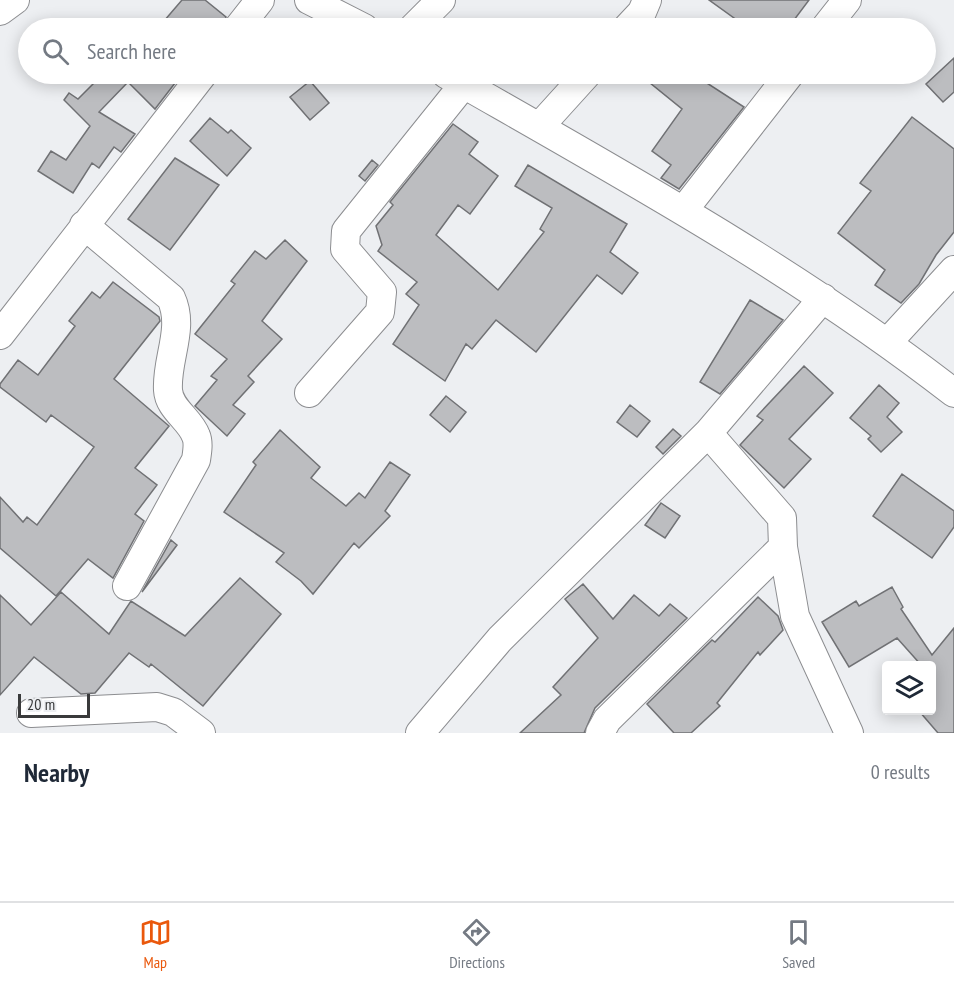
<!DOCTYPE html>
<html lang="en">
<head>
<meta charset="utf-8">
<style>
  :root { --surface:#fff; --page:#f2f2f3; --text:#1f2937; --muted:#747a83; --line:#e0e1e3; --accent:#ea580c }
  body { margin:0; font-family:"PT Sans Narrow",sans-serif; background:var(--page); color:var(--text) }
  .controls { position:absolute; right:18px; bottom:18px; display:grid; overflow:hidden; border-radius:6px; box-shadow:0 3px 15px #0003 }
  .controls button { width:54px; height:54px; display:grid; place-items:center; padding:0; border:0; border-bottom:2px solid var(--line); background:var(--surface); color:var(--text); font:30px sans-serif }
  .scale { position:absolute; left:18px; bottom:15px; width:72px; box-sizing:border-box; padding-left:6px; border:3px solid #393a3b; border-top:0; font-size:16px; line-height:21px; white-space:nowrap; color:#393a3b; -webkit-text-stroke:4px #edeff2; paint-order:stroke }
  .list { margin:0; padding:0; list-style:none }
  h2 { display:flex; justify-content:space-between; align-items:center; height:78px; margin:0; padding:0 24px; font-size:26px }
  h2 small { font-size:20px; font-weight:400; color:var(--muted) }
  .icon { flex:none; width:33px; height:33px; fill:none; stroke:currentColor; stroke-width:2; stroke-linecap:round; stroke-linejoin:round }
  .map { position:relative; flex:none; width:954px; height:733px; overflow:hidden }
  .search { position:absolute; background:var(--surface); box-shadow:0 3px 15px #0003; left:18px; right:18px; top:18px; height:66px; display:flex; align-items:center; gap:15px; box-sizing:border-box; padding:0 21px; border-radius:33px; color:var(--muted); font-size:22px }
  .sheet { height:168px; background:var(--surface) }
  nav { display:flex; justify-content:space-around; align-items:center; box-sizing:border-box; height:84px; border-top:2px solid var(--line); background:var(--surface); font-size:16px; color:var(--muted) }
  nav a { display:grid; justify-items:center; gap:3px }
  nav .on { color:var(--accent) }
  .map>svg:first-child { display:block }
  .building { fill:#bcbdc0; stroke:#707174; stroke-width:1.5 }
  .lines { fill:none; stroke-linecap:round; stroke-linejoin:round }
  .minor-casing { stroke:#8c8d90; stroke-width:30 }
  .minor { stroke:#fff; stroke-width:28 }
</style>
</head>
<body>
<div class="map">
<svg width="954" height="733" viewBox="0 0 954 733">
  <rect width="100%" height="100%" fill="#edeff2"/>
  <path class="building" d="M182,0H205L226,17L222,28H158Z
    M709,0H809L788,28H748Z
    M954,58V92L943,102L926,84Z
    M103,74H182L155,109L128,82L99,112L135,134L121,152L114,147L99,168L92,163L73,193L38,171L51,151L66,160L90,126L64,100L69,93L78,99Z
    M639,74H693L744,107L679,189L661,178L671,165L652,151L682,109Z
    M310,81L329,103L310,120L290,97Z
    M912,117L954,149V232L936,255L919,284L901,303L875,285L885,270L838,233L871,191L860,183Z
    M210,118L228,133L231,130L251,148L227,176L190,141Z
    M453,124L478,142L469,154L498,176L470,214L458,205L436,235L498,290L544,232L540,229L552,208L515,186L528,165L627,224L610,252L638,273L622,294L597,275L536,352L496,320L472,349L466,344L445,381L393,344L419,305L406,294L417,282L378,251L382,245L376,226L393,205L390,202Z
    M175,158L219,185L170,250L128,219Z
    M372,160L378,165L365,181L359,176Z
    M285,240L307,261L262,321L282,339L248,376L254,382L233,405L245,414L227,436L195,406L217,380L211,376L227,359L195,334L235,284L231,281L255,251L266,259Z
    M113,282L159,317L160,321L114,379L169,426L135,468L157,485L135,514L144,521L113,578L88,559L56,596L0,548V497L23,522L27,517L37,525L94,447L51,415L46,422L0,387V384L18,360L38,375L75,326L69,321L92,292L100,298Z
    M750,300L783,320L720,394L700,382Z
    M804,366L833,393L789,439L811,459L784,488L740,445L763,420L757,416Z
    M879,385L899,403L887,417L902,432L881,452L868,439L871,436L850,418Z
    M446,396L466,412L450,432L430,415Z
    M630,405L650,421L637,437L617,422Z
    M673,429L681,436L663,454L656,447Z
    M280,430L320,467L311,478L346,506L359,493L365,498L390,462L410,475L385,511L390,516L359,548L354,543L313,594L301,581L276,562L284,553L224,512L256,465L253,462Z
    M902,474L954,511V527L932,558L873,516Z
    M661,503L680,516L665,538L645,525Z
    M171,540L177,545L142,592Z
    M240,578L281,614L203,706L151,664L149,667L129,653L95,693L81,694L34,657L0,695V595L31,625L61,592L109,634L131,601L185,636Z
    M583,584L613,619L634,595L659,616L670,604L687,618L595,708L584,733H520L561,695L553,687L598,638L565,599Z
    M892,587L903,607L901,609L932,655L954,628V733H938L919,711H932V666H922L897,638L849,667L822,622L856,601L859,606Z
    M758,597L778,616L783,630L760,655L758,652L717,703L720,706L691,733H674L647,704L712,640L715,642Z"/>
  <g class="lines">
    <defs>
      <path id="minor" d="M309,0L364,28
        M0,11L15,0
        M238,28L260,0
        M413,28L441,0
        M627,28L642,12L647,0
        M825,28L847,0
        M446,74C619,173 796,270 954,393
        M539,127L587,74
        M683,211L790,74
        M84,225L171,298C185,328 166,359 168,390C169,409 190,419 196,436C199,443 197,453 196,460L127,586
        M823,298L708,433L782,518L783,547L795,616L849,733
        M0,335L203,74
        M887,343L954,270
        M309,393L380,312L382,292L345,249L346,231L464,84
        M31,713L157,707L173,712L201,733
        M420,733L500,639L708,433
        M600,733L607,720L783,547"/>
    </defs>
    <use href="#minor" class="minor-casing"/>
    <use href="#minor" class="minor"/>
  </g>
</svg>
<div class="controls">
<button><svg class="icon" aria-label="layers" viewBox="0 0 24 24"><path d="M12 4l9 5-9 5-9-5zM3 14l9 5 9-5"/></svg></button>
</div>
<div class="scale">20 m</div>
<div class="search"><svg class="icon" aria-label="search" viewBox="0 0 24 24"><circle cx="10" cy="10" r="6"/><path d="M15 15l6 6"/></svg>Search here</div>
</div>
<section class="sheet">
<h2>Nearby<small>0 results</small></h2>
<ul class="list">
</ul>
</section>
<nav>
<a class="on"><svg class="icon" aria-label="map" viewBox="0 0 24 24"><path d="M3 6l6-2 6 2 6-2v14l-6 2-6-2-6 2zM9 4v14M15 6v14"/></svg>Map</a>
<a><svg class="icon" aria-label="directions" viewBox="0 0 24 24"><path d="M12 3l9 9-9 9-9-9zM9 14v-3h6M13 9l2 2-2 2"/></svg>Directions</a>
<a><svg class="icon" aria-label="saved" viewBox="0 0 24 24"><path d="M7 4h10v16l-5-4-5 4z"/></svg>Saved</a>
</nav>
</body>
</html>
